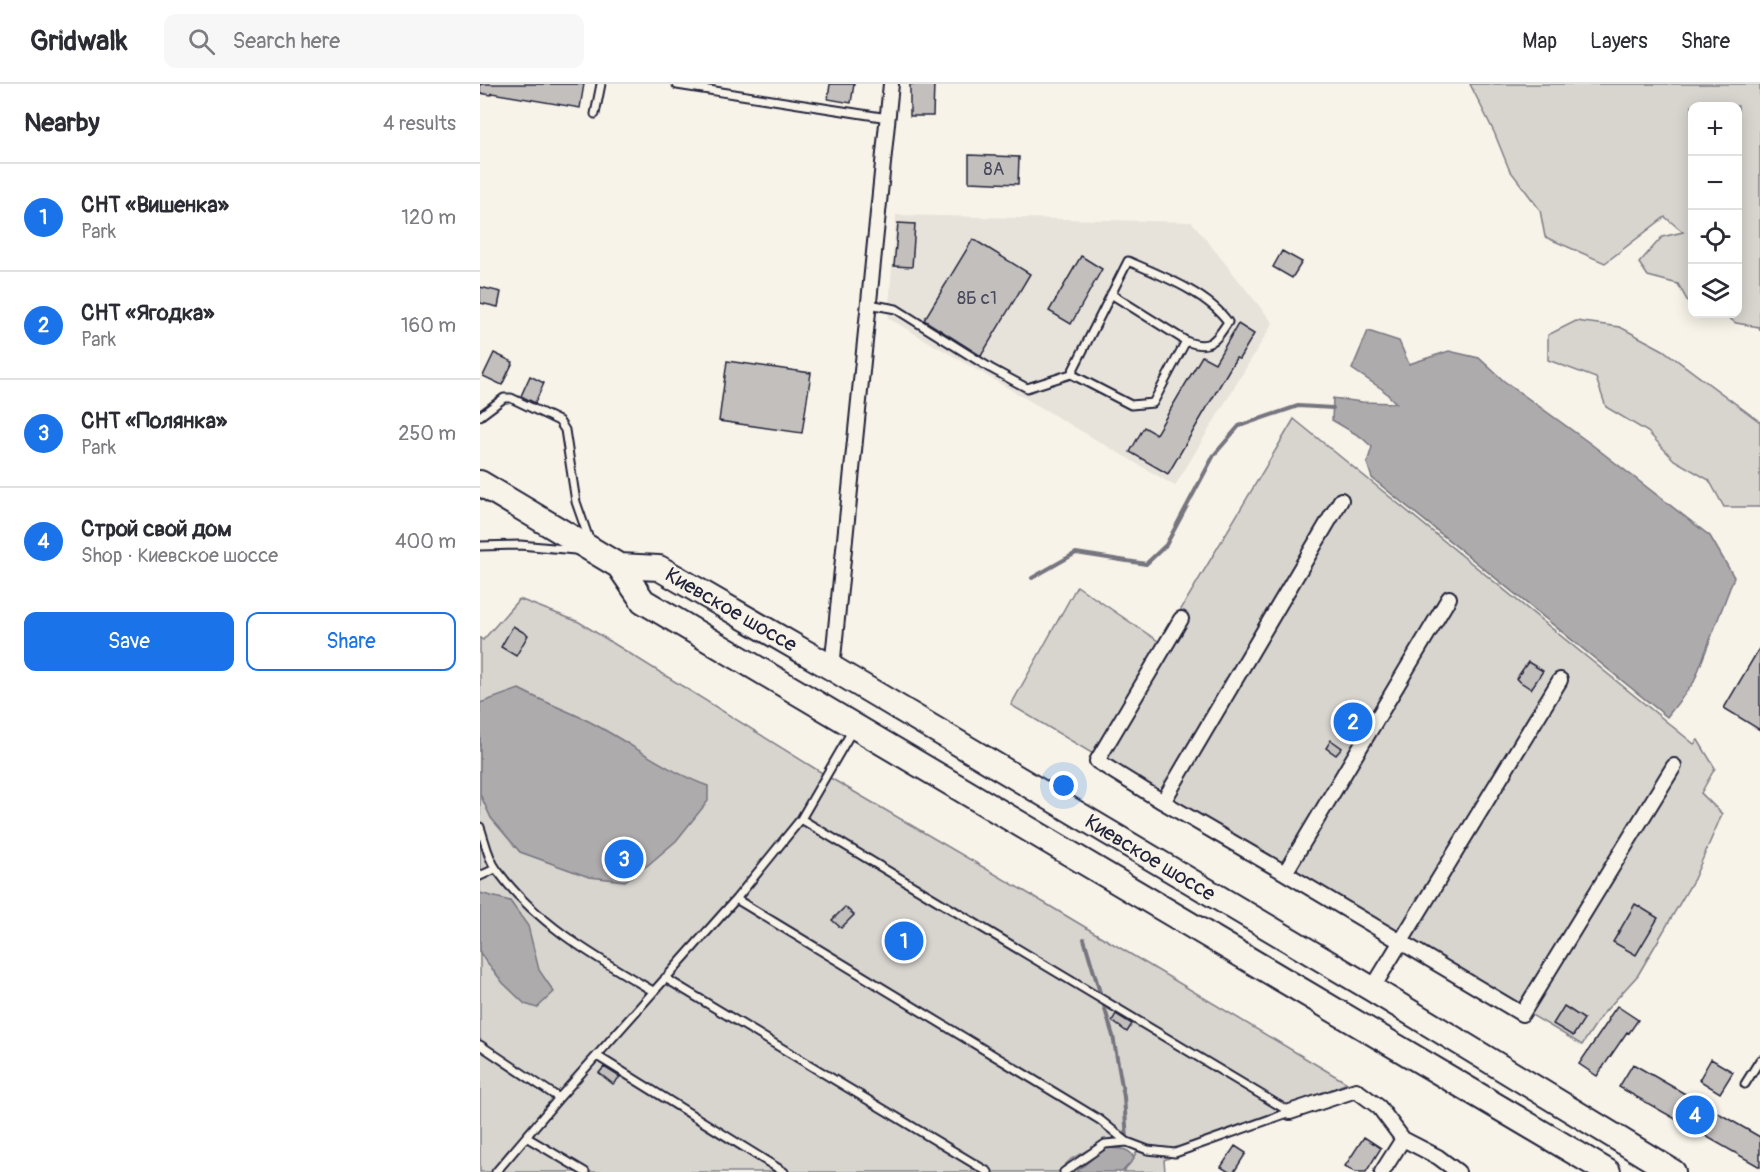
<!DOCTYPE html>
<html lang="en">
<head>
<meta charset="utf-8">
<style>
  :root { --surface:#fff; --page:#f7f7f7; --text:#2b2b33; --muted:#7c7c81; --line:#e1e1e2; --accent:#1a73e8 }
  body { margin:0; font-family:Pangolin,sans-serif; background:var(--page); color:var(--text) }
  .controls { position:absolute; right:18px; top:18px; display:grid; overflow:hidden; border-radius:12px; box-shadow:0 3px 15px #0003 }
  .controls button { width:54px; height:54px; display:grid; place-items:center; padding:0; border:0; border-bottom:2px solid var(--line); background:var(--surface); color:var(--text); font:30px sans-serif }
  .you { position:absolute; left:584px; top:702px; width:21px; height:21px; margin:-15px; border:4px solid #fff; border-radius:50%; background:#1a73e8; box-shadow:0 0 0 9px #1a73e833 }
  .badge { display:grid; place-items:center; width:39px; height:39px; border-radius:50%; background:var(--accent); color:#fff; font-size:20px; font-weight:700 }
  .pin { position:absolute; translate:-50% -50%; border:3px solid #fff; box-shadow:0 2px 6px #0006 }
  .list { margin:0; padding:0; list-style:none }
  h2 { display:flex; justify-content:space-between; align-items:center; height:78px; margin:0; padding:0 24px; font-size:26px }
  h2 small { font-size:20px; font-weight:400; color:var(--muted) }
  .list li { display:grid; grid-template-columns:39px 1fr auto; gap:18px; align-items:center; box-sizing:border-box; height:108px; padding:0 24px; border-top:2px solid var(--line) }
  .list b { display:block; font-size:22px; white-space:nowrap }
  .list p { margin:0; font-size:20px; white-space:nowrap; color:var(--muted) }
  .list em { font-size:20px; font-style:normal; color:var(--muted) }
  .actions { display:flex; gap:12px; padding:18px 24px }
  .actions a { flex:1; padding:14px 0; border:2px solid var(--accent); border-radius:12px; text-align:center; font-size:21px; color:var(--accent) }
  .actions .main { background:var(--accent); color:#fff }
  .icon { flex:none; width:33px; height:33px; fill:none; stroke:currentColor; stroke-width:2; stroke-linecap:round; stroke-linejoin:round }
  .map { position:relative; flex:none; width:1280px; height:1088px; overflow:hidden }
  header { display:flex; align-items:center; gap:36px; box-sizing:border-box; height:84px; padding:0 30px; background:var(--surface); border-bottom:2px solid var(--line) }
  header strong { font-size:28px }
  nav { display:flex; gap:33px; margin-inline-start:auto; font-size:21px }
  .search { width:420px; height:54px; background:var(--page); display:flex; align-items:center; gap:15px; box-sizing:border-box; padding:0 21px; border-radius:12px; color:var(--muted); font-size:22px }
  main { display:flex }
  aside { flex:1; background:var(--surface) }
  .map>svg:first-child { display:block }
  .built { fill:#e7e3db }
  .green { fill:#d8d5cf; stroke:#7d7c85; stroke-width:1.5 }
  .water { fill:#aeabad; stroke:#76747f; stroke-width:1.5 }
  .lines { fill:none; stroke-linecap:round; stroke-linejoin:round }
  .stream { stroke:#76747f; stroke-width:4 }
  .building { fill:#c2bfbd; stroke:#22223b; stroke-width:1.5 }
  .service-casing { stroke:#22223b; stroke-width:11 }
  .minor-casing { stroke:#22223b; stroke-width:18 }
  .trunk-casing { stroke:#22223b; stroke-width:28 }
  .service { stroke:#f7f3e8; stroke-width:7 }
  .minor { stroke:#f7f3e8; stroke-width:14 }
  .trunk { stroke:#f7f3e8; stroke-width:24 }
  .labels { text-anchor:middle; dominant-baseline:central; stroke-width:4.5; stroke-linejoin:round; paint-order:stroke }
  .number-label { font-size:18px; fill:#4a495c }
  .street-label { font-size:21px; fill:#22223b; stroke:#f7f3e8 }
</style>
</head>
<body>
<header>
<strong>Gridwalk</strong>
<div class="search"><svg class="icon" aria-label="search" viewBox="0 0 24 24"><circle cx="10" cy="10" r="6"/><path d="M15 15l6 6"/></svg>Search here</div>
<nav><a>Map</a><a>Layers</a><a>Share</a></nav>
</header>
<main>
<aside>
<h2>Nearby<small>4 results</small></h2>
<ul class="list">
<li><span class="badge">1</span><div><b>СНТ «Вишенка»</b><p>Park</p></div><em>120 m</em></li>
<li><span class="badge">2</span><div><b>СНТ «Ягодка»</b><p>Park</p></div><em>160 m</em></li>
<li><span class="badge">3</span><div><b>СНТ «Полянка»</b><p>Park</p></div><em>250 m</em></li>
<li><span class="badge">4</span><div><b>Строй свой дом</b><p>Shop · Киевское шоссе</p></div><em>400 m</em></li>
</ul>
<div class="actions"><a class="main">Save</a><a>Share</a></div>
</aside>
<div class="map">
<svg width="1280" height="1088" viewBox="0 0 1280 1088">
  <rect width="100%" height="100%" fill="#f7f3e8"/>
  <filter id="ink" filterUnits="userSpaceOnUse"><feTurbulence type="fractalNoise" baseFrequency=".0167" numOctaves="2"/><feDisplacementMap in="SourceGraphic" scale="12" xChannelSelector="R" yChannelSelector="G"/><feConvolveMatrix kernelMatrix="1 2 1 2 8 2 1 2 1" color-interpolation-filters="sRGB"/></filter>
  <g filter="url(#ink)">
    <path class="built" d="M416,131L712,138L793,239L695,402L408,234Z"/>
    <path class="green" d="M990,0H1280V246L1279,243L1256,239L1243,230H1258V22H1212V225L1198,200L1168,192L1159,179L1182,153L1203,148L1185,133L1125,179L1065,153L1060,126L1029,85L1014,48Z
      M1096,237L1140,243L1183,266L1280,338V423H1244L1229,396L1194,376L1168,348L1126,323L1116,294L1068,276V251Z
      M814,335L1214,660L1218,656L1235,684L1221,709L1242,730L1214,795L1158,891L1121,932L1102,961L531,621L597,502L681,559Z
      M39,515L99,538L347,692L568,821L867,999L684,1076L685,1088H644L660,1063L626,1056L591,1075L578,1088H0V554L3,556Z"/>
    <path class="water" d="M888,247L919,257L929,280L969,267L999,274L1024,297L1111,360L1230,452L1254,493L1214,598L1187,633L892,394L887,379L892,363L881,353L852,336L853,314L882,318L916,319L902,305L872,285Z
      M39,605C63,618 90,627 114,640C153,661 187,687 228,702V717L196,757L168,781L145,797L109,793L40,768L11,734L0,710V619Z
      M0,809L30,817L48,842L59,886L74,908L57,924L45,920L23,899L0,869Z
      M625,1064C636,1065 650,1062 654,1075L642,1088H596Z"/>
    <g class="lines">
      <path class="stream" d="M552,494L596,469L666,480L686,461L734,371L759,342L818,322L853,324
        M604,855L633,952L644,1013L647,1056"/>
    </g>
    <path class="building" d="M0,0H104L100,24L12,9L11,11L0,9Z
      M350,0H374L371,19L348,15Z
      M430,0H454L453,32H430Z
      M489,71L539,73L538,100L489,98Z
      M418,139L435,140L432,183L414,182Z
      M493,155L550,190L501,272L444,236Z
      M802,167L822,178L812,194L793,183Z
      M601,172L622,185L591,240L569,227Z
      M0,203L21,208L18,223L0,219Z
      M758,240L774,250L759,275L756,274L688,390L650,368L664,343L676,350L722,272L735,279Z
      M14,269L33,278L22,301L3,292Z
      M247,277L331,289L322,349L239,337Z
      M50,292L64,299L55,319L41,312Z
      M33,542L48,551L36,572L21,563Z
      M1280,563V646L1244,624Z
      M1048,578L1063,587L1051,605L1036,595Z
      M851,656L862,664L856,671L846,664Z
      M1155,820L1178,834L1156,871L1133,858Z
      M365,823L374,831L361,844L352,836Z
      M1084,922L1104,935L1093,952L1073,940Z
      M1137,922L1158,936L1149,949L1147,948L1117,992L1099,980L1129,936L1128,935Z
      M636,930L652,940L647,948L632,937Z
      M1231,975L1253,988L1240,1009L1219,996Z
      M1153,980L1280,1053V1083L1139,1003Z
      M124,983L140,993L133,1000L119,989Z
      M884,1053L901,1064L886,1088H875L865,1082Z
      M755,1062L766,1069L754,1088H749L741,1083Z"/>
    <g class="lines">
      <defs>
        <path id="service" d="M197,1L408,34
          M115,30L121,0
          M631,210L706,257
          M389,220L416,225L510,284L547,304L591,290L651,321L673,319L706,257C730,267 736,256 748,238C728,209 680,191 648,177L591,290
          M0,332L24,314H31L79,337L85,346L96,418L110,458
          M0,462L40,461L95,466
          M321,735L810,1028
          M0,743C5,757 8,775 17,786C56,840 117,874 173,907
          M0,792L15,785
          M256,815L620,1036L647,1058
          M185,894L508,1088
          M0,961L79,1014
          M117,972L304,1088
          M1265,1000L1280,976
          M46,1053L105,1088
          M16,1088L79,1014L256,815L321,735L372,647
          M584,1088L625,1060L647,1058L668,1066L695,1069L810,1028"/>
        <path id="minor" d="M969,514L805,789L1042,930L1194,682
          M352,584L411,0
          M683,718L617,677L701,535
          M805,789L683,718L861,416
          M892,905L1080,596
          M810,1028L876,1006L899,1023L923,1055L958,1073L978,1088
          M902,1088L923,1055"/>
        <path id="trunk" d="M0,399L139,482L163,517L1128,1088
          M139,482L179,484L352,584L892,905L1193,1088"/>
      </defs>
      <use href="#service" class="service-casing"/>
      <use href="#minor" class="minor-casing"/>
      <use href="#trunk" class="trunk-casing"/>
      <use href="#service" class="service"/>
      <use href="#minor" class="minor"/>
      <use href="#trunk" class="trunk"/>
    </g>
  </g>
  <g class="labels">
    <g class="number-label">
      <text x="514" y="85">8А</text>
      <text x="497" y="214">8Б с1</text>
    </g>
    <g class="street-label">
      <text transform="translate(251 526) rotate(30)">Киевское шоссе</text>
      <text transform="translate(670 774) rotate(31)">Киевское шоссе</text>
    </g>
  </g>
</svg>
<div class="controls">
<button>+</button>
<button>−</button>
<button><svg class="icon" aria-label="locate" viewBox="0 0 24 24"><circle cx="12" cy="12" r="6"/><path d="M12 2v4M12 18v4M2 12h4M18 12h4"/></svg></button>
<button><svg class="icon" aria-label="layers" viewBox="0 0 24 24"><path d="M12 4l9 5-9 5-9-5zM3 14l9 5 9-5"/></svg></button>
</div>
<div class="you"></div>
<div class="pin badge" style="left:424px;top:857px">1</div>
<div class="pin badge" style="left:873px;top:638px">2</div>
<div class="pin badge" style="left:144px;top:775px">3</div>
<div class="pin badge" style="left:1215px;top:1031px">4</div>
</div>
</main>
</body>
</html>
